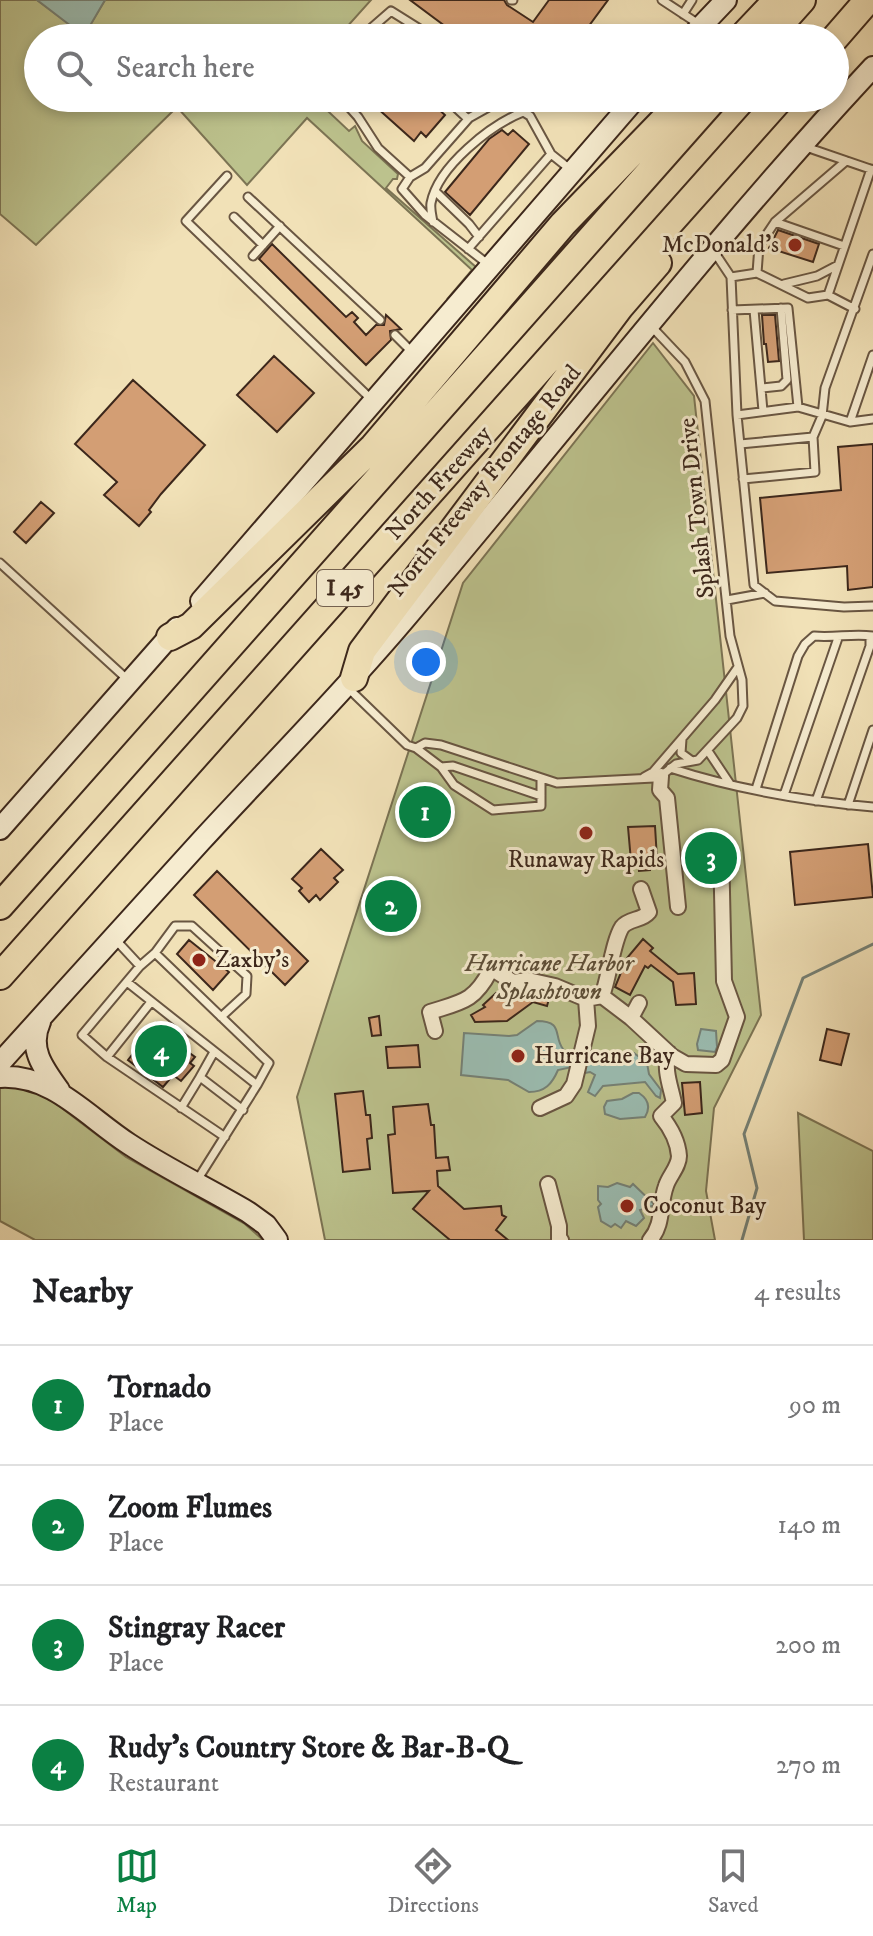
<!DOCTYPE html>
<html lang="en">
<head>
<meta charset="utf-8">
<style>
  :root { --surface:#fff; --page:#f6f6f6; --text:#202124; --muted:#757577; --line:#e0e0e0; --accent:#0b8043 }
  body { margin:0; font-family:"IM FELL DW Pica",serif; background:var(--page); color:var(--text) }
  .you { position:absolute; left:426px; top:662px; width:28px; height:28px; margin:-20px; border:6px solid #fff; border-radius:50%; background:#1a73e8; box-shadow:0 0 0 12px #1a73e833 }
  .badge { display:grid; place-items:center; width:52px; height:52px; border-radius:50%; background:var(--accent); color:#fff; font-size:26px; font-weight:700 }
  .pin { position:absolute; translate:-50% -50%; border:4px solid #fff; box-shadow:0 2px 8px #0006 }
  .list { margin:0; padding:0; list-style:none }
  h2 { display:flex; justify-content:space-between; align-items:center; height:104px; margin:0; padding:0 32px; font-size:34px }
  h2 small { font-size:26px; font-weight:400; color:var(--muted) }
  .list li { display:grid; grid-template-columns:52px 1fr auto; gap:24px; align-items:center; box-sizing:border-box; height:120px; padding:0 32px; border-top:2px solid var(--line) }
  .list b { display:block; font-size:30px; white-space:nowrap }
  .list p { margin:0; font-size:26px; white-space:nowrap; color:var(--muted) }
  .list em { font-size:26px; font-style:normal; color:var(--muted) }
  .icon { flex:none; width:44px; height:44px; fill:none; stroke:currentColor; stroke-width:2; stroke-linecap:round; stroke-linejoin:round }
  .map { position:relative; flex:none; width:873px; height:1240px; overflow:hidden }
  .search { position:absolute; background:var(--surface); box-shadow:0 4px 12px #0003; left:24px; right:24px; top:24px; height:88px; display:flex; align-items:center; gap:20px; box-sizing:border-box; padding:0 28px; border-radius:44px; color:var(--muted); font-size:30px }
  .sheet { height:584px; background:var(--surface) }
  nav { display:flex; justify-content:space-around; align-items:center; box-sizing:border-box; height:112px; border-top:2px solid var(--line); background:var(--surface); font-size:22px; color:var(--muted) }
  nav a { display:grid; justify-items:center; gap:4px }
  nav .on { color:var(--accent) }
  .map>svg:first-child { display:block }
  .green { fill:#bcc28d; stroke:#7c7454; stroke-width:2 }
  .water { fill:#9bbdb2; stroke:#758176; stroke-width:2 }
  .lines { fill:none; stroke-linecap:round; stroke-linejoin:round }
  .stream { stroke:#758176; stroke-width:3 }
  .building { fill:#d39e74; stroke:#3c271b; stroke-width:2 }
  .lane-casing { stroke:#695642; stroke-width:11 }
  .street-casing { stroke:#695642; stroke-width:18 }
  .secondary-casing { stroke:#3c271b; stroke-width:24 }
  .highway-casing { stroke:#3c271b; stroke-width:30 }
  .lane { stroke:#f6ecd0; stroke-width:7 }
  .street { stroke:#f6ecd0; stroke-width:14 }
  .secondary { stroke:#f6ecd0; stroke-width:20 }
  .highway { stroke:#f1e1b7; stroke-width:26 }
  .poi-dot { fill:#8f2418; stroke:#f6ecd0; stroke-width:3 }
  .labels { text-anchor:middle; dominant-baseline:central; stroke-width:6; stroke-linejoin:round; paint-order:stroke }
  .shield { fill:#f6ecd0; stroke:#746251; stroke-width:2 }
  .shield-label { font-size:22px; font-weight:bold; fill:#3c271b }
  .poi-label { font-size:24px; fill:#3c271b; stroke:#f6ecd0; text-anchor:start }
  .street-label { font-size:24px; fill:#3c271b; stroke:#f6ecd0 }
  .park-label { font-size:24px; font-style:italic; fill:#5c4e38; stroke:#f6ecd0 }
</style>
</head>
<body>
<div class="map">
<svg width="873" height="1240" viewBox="0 0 873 1240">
  <rect width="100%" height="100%" fill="#f1e1b7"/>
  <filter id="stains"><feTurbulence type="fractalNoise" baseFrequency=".0025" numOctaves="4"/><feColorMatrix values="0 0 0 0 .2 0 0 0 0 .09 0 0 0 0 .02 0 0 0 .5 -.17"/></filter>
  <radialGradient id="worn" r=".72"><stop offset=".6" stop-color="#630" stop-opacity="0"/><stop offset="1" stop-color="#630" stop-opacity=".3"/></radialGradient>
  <path class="green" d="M0,0H37L84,35L105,0H371L337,38H38V98H314L349,131L355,126L362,141L398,174L397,179H393L386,188L477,268L453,299L448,298L472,270L307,118L247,185L177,107L36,245L0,214Z
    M653,343L694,396L761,1015L714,1108L706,1191L715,1240H325L297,1097L463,583Z
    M11,1086L42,1093L126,1157L245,1224L263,1240H35L0,1221V1088Z
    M798,1113L873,1151V1240H804Z"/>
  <path class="water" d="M37,0H105L84,36Z
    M537,1021C564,1021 553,1036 563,1049C566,1053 571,1055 574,1058L572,1067L558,1070C552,1084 545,1092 529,1092L508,1080L461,1075L464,1033L509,1036L517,1035Z
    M701,1029L716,1031L717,1047L715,1052L698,1050L697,1044Z
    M634,1053L647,1063L649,1074L661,1090L660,1098L656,1096L645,1082L603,1086L595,1096L588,1092L595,1075L590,1072L585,1073L586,1061L590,1058L603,1065L624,1054Z
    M633,1093H639C648,1099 651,1107 645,1117L620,1119L605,1114L604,1107L607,1101L622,1099Z
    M617,1183L630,1187L633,1184L655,1205L640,1210L644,1218L636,1226L626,1221L621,1228L615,1224L611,1227L601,1221L598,1207L601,1204L598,1200V1186L608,1187Z"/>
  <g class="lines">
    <path class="stream" d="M742,1240L757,1188L744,1134L803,978L873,944"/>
  </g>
  <path class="building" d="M410,0H504L507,5L533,22L549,0H608L580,38H461Z
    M366,98H426L445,115L426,137L421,132L414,141Z
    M502,130L508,135L513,130L529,144L470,215L445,192L489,139Z
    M778,230L819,244L813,262L769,248Z
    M272,244L346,317L352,312L358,318L354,322L366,335L376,325H384L386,315L401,329L390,331L391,340L366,365L259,259Z
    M762,315H775L779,361L768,362L766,344H764Z
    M274,356L314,393L277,432L237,395Z
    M133,380L205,445L161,494L149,510L151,512L139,526L104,495L117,482L75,444Z
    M873,444V587L848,590L847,566L767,573L760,498L841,490L838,447Z
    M41,502L54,513L26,543L14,532Z
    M655,826L657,859L650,860V870L639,871L638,860L631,861L628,827Z
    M579 834a7 7 0 1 1 14 0a7 7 0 1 1-14 0Z
    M868,844L873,897L795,905L790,852Z
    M321,849L343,870L334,878L338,882L320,900L316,895L309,902L299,891L302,888L292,879Z
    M217,871L308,961L285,985L194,895Z
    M643,939L653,948L650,951L678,974L694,973L696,1004L676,1005L673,982L651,965L648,968L645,966L630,995L615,987L627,958Z
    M189,940L229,972L213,990L177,954Z
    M507,990L521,991L525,998L550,995L547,1006L533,1002L507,1021L475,1022L471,1015L485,1007L483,1005L496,993L498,994Z
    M379,1016L381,1035L372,1036L369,1018Z
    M157,1023L182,1043L180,1046L195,1057L190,1063L194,1066L181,1081L173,1075L163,1087L128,1060Z
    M827,1029L849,1034L841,1065L820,1060Z
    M418,1045L420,1067L388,1068L386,1047Z
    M700,1082L702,1113L685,1115L682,1083Z
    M363,1091L366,1115H370L372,1138L367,1139L370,1169L343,1172L335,1094Z
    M428,1104L431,1125H434L436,1158L448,1157L450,1170L437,1171L438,1186L464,1209L501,1206L502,1215L506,1217L496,1230L508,1240H450L413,1209L429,1191L393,1193L388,1135L395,1134L393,1107Z"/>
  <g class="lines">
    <defs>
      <path id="lane" d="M511,0H513
        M662,0L700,25
        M683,14L692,0
        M367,31L376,38
        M360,38L391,11L434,38
        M341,98L358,117L378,148L410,177
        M453,98L454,106L468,119
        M440,102L454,106
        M803,146L873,170
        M227,176L186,221L372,400
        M436,192L469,224L479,237
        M248,197L380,320
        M234,217L263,245
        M433,222C432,216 430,209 431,203C438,166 491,125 523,112
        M775,222L844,246
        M468,249L551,154
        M713,250L731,277L737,415L798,407L850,422L873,419
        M253,256L280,226
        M489,265L425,215L402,189L410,177L425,168L469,118L503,99L530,116L551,154L571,170
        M757,273L808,298L828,295L855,309
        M731,277L757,273L759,246L775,222L846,161
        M784,284L817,276L838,265
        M828,295L871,169
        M732,310L788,308L798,407
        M754,310L763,411
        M395,335L413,353
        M762,388L781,386L787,380L781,308
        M737,415L754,585L775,601L844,607L873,606
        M850,422L873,355
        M740,444L813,437
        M743,479L815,472L813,437L822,416L825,388L873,254
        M0,563L128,680
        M727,600L765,593
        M347,687L407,745L416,748L425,743L441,745L557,783L654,778L661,776L676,764L698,760L737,718L743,706L742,680L730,636L705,401L685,362L650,325
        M682,739L681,753L692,761
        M416,748L441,767
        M708,751L730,784
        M670,768C735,789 804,801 873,807
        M644,777L653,772L715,700L738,667
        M541,779V806L493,810L454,785L441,767L453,766L541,796
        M756,789L798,656L805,644L814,636C835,638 853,633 873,636
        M784,795L838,638
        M816,801L870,646V636
        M848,805L873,730
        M114,938L140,966
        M155,953L175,926H192L247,976L246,994L221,1017
        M127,982L257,1085L196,1182
        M214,1052L200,1077L243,1110
        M107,1057L151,1002
        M181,1108L200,1077
        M225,1137L107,1057L82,1035L140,966L155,953L269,1063L257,1085"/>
      <path id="street" d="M661,776L660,790L667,798L678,907
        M602,996C609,978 613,941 622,927C629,918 642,921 649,912L641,889
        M602,996L631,1018L639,1003
        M631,1018L672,1056L686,1064L716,1065L722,1060L737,1017L724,981L721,848
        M435,1031L430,1012C461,1002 474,1002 490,971L494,970L513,982L528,980L555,986L586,999
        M540,1108L566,1096L574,1084L588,1026L586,999L602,996
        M548,1184L559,1226V1239L561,1240
        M650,1240C664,1224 659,1205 666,1186C669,1176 679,1167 679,1156C678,1142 670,1127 661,1116L674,1103C671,1087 663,1069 669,1053"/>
      <path id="secondary" d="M690,38L726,0
        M201,601L636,98
        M0,829L177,628
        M40,1022C28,1048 43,1068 59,1090
        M0,1063C67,989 134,914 201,841C269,767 339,697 404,620C561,436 708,244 873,67
        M0,1077C53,1074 87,1117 129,1144C167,1169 209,1189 248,1212L266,1225L277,1240"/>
      <path id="highway" d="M741,38L777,0
        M768,38L802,0
        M835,38L868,0
        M170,637L191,626L373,447L563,224L685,98
        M354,678L362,651L620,307L658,263
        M0,906L715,98
        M0,976L781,98"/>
    </defs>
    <use href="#lane" class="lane-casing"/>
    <use href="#street" class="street-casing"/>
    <use href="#secondary" class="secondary-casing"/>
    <use href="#highway" class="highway-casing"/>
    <use href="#lane" class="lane"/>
    <use href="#street" class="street"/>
    <use href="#secondary" class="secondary"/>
    <use href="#highway" class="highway"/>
  </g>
  <g class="poi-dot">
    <circle cx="795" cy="245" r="8"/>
    <circle cx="586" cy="833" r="8"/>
    <circle cx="199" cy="960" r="8"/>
    <circle cx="518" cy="1056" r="8"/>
    <circle cx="627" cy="1206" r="8"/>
  </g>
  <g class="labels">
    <rect class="shield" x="317" y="570" width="56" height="36" rx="6"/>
    <g class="shield-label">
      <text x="345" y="588">I 45</text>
    </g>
    <g class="poi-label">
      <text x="779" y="245" text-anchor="end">McDonald's</text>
      <text x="586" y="860" text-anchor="middle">Runaway Rapids</text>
      <text x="215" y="960">Zaxby's</text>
      <text x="534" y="1056">Hurricane Bay</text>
      <text x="643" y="1206">Coconut Bay</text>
    </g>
    <g class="street-label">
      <text transform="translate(485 481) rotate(-51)">North Freeway Frontage Road</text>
      <text transform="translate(439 483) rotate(-48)">North Freeway</text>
      <text transform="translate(697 508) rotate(-96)">Splash Town Drive</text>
    </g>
    <g class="park-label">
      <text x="549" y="964">Hurricane Harbor<tspan x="549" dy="28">Splashtown</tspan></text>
    </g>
  </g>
  <rect width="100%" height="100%" filter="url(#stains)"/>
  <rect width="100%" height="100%" fill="url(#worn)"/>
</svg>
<div class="you"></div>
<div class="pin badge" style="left:425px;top:812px">1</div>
<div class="pin badge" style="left:391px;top:906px">2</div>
<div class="pin badge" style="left:711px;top:858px">3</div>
<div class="pin badge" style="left:161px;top:1051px">4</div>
<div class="search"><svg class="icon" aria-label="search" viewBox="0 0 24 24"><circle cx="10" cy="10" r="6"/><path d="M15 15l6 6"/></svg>Search here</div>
</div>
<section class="sheet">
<h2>Nearby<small>4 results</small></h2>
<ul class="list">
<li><span class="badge">1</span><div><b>Tornado</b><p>Place</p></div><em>90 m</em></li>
<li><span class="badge">2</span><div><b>Zoom Flumes</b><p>Place</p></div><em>140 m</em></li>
<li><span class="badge">3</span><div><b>Stingray Racer</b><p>Place</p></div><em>200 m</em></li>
<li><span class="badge">4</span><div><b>Rudy's Country Store &amp; Bar-B-Q</b><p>Restaurant</p></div><em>270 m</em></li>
</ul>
</section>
<nav>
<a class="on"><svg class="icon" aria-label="map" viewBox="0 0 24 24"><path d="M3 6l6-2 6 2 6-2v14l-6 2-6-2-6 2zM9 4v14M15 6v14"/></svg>Map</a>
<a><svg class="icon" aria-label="directions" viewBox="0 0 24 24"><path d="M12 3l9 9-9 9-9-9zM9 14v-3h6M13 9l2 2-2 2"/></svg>Directions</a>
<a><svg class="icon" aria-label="saved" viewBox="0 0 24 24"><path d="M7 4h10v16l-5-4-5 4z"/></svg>Saved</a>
</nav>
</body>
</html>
